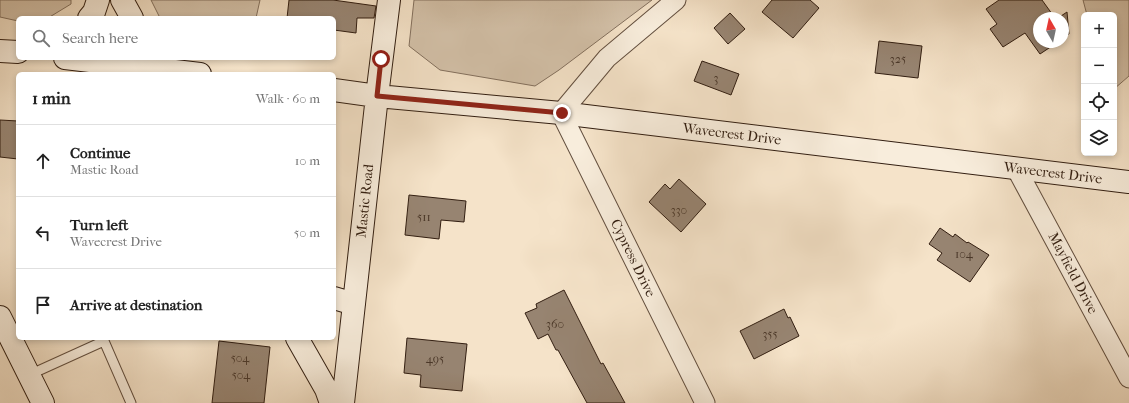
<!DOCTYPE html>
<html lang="en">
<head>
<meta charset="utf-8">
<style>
  :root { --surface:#fff; --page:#f2f2f2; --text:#222; --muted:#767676; --line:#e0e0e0 }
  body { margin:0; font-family:"IM FELL French Canon",serif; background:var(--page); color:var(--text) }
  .controls { position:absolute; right:12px; top:12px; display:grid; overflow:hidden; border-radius:6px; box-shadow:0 2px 6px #0003 }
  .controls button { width:36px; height:36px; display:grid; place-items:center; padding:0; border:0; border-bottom:1px solid var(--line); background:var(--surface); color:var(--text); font:20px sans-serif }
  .compass { position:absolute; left:1033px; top:12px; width:36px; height:36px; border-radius:50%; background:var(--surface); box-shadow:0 2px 6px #0003; rotate:351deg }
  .stop { position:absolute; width:12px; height:12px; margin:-9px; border:3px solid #8f2418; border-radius:50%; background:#fff }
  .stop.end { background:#8f2418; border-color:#fff; box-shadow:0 1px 4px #0008 }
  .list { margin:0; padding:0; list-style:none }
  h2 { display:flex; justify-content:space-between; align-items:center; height:52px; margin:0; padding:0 16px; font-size:17px }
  h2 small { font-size:13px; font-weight:400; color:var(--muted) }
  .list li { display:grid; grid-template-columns:26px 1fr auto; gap:12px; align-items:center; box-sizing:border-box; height:72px; padding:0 16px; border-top:1px solid var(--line) }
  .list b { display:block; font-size:15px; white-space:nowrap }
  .list p { margin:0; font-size:13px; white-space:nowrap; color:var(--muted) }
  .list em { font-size:13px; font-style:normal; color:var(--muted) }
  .icon { flex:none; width:22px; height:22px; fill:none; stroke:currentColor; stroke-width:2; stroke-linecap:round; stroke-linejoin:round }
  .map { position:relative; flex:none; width:1129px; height:403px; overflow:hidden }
  .search { position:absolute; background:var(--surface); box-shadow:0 2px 6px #0003; left:16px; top:16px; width:320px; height:44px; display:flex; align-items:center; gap:10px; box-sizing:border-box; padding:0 14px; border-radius:6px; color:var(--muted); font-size:15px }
  .panel { position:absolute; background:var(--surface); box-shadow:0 2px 6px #0003; left:16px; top:72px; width:320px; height:268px; border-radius:6px }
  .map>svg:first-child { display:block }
  .green { fill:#d4c2aa; stroke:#83705e }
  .building { fill:#978471; stroke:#321e11 }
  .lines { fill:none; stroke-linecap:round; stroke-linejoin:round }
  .lane-casing { stroke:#634f3f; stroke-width:11 }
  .street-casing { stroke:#634f3f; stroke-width:21 }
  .secondary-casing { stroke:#321e11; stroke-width:24 }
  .lane { stroke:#f8eddc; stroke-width:9 }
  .street { stroke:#f8eddc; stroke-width:19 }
  .secondary { stroke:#f8eddc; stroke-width:22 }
  .route { stroke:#8f2418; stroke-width:5 }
  .labels { text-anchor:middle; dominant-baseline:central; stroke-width:3; stroke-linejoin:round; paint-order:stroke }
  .number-label { font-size:12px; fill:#4b3829 }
  .street-label { font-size:14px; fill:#321e11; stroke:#f8eddc }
</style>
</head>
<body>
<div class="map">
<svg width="1129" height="403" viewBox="0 0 1129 403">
  <rect width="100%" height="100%" fill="#f5e3c9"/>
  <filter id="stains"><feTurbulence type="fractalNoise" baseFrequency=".005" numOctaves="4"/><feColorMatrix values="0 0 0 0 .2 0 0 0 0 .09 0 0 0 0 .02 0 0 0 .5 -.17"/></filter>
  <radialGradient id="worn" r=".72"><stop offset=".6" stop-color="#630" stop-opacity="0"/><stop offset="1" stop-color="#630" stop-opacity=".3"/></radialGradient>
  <path class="green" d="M0,0H71V4L48,18H18V21L0,17Z
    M151,0H260L256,18H160Z
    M414,0H652L559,70L535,86L440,70L409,46Z
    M1083,0H1129V76L1114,89V15H1087Z"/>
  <path class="building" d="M289,0H333L376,6L374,18H357L356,33L334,30V18H287Z
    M772,0H810L819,8L793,38L762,12Z
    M999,0H1042L1055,18H1039V42H1058L1040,54L1025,33L1003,47L990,29L997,24L986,9Z
    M1067,12L1069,34L1063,38V18H1058Z
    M730,13L745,29L728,44L714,28Z
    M879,41L922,46L918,78L875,73Z
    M702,61L739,74L731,95L694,81Z
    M0,120L18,121V159L0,157Z
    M679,179L706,204L681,232L649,202L665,184L670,189Z
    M409,195L466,201L464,222L441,220L439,239L405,235Z
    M940,228L953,237L955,234L967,243L968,242L989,255L970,282L937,260L942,253L929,244Z
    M564,290L601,364L603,363L625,403H587L558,350H556L548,334L538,339L525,313L537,308L536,304Z
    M784,309L788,318L790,317L799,336L754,359L740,331Z
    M407,338L467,344L462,391L420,387L421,375L404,373Z
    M219,341L270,347L264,403H212Z"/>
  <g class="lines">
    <defs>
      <path id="lane" d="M29,375L104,341L131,403"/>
      <path id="street" d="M676,0L607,58L561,113L705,403
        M1016,168L1129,378"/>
      <path id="secondary" d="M122,0L132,18
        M89,18L94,12L98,0
        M0,51L18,52
        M65,58L200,74
        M334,90L377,96L561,113L1129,182
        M334,298L354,304
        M0,317L43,403
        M297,338L326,389L331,403
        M343,403L377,96L389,0"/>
    </defs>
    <use href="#lane" class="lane-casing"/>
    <use href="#street" class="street-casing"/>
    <use href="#secondary" class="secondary-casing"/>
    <use href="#lane" class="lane"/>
    <use href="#street" class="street"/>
    <use href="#secondary" class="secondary"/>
  </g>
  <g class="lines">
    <path class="route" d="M381,59L377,96L562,113"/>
  </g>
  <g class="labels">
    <g class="number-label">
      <text x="898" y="59">325</text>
      <text x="716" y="78">3</text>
      <text x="679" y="210">330</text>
      <text x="424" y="217">511</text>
      <text x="964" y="254">104</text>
      <text x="555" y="324">360</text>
      <text x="770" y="334">355</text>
      <text x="240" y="358">504</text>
      <text x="435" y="359">495</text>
      <text x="241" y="375">504</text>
    </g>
    <g class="street-label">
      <text transform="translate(732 134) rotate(7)">Wavecrest Drive</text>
      <text transform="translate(1053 173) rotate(7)">Wavecrest Drive</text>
      <text transform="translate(365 201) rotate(-84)">Mastic Road</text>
      <text transform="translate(633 258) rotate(64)">Cypress Drive</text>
      <text transform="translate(1073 273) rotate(62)">Mayfield Drive</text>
    </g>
  </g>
  <rect width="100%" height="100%" filter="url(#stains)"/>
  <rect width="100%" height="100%" fill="url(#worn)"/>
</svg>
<div class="controls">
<button>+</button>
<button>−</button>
<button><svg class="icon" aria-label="locate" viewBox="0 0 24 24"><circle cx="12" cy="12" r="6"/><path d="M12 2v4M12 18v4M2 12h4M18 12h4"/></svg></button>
<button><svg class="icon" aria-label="layers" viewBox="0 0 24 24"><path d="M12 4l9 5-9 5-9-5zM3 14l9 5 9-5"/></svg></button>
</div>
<svg class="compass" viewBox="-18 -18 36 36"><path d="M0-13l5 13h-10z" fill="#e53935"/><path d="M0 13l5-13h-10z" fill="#767676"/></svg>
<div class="stop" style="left:381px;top:59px"></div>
<div class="stop end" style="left:562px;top:113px"></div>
<div class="search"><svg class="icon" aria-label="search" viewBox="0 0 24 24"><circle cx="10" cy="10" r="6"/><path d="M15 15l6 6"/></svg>Search here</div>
<section class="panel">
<h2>1 min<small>Walk · 60 m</small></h2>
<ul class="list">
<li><svg class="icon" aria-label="ahead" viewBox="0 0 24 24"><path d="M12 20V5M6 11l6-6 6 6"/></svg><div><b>Continue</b><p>Mastic Road</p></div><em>10 m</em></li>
<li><svg class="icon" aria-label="left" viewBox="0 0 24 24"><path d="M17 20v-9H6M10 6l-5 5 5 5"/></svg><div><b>Turn left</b><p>Wavecrest Drive</p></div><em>50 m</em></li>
<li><svg class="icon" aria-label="arrive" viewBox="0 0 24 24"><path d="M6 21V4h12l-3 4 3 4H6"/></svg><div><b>Arrive at destination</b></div></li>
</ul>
</section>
</div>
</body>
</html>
